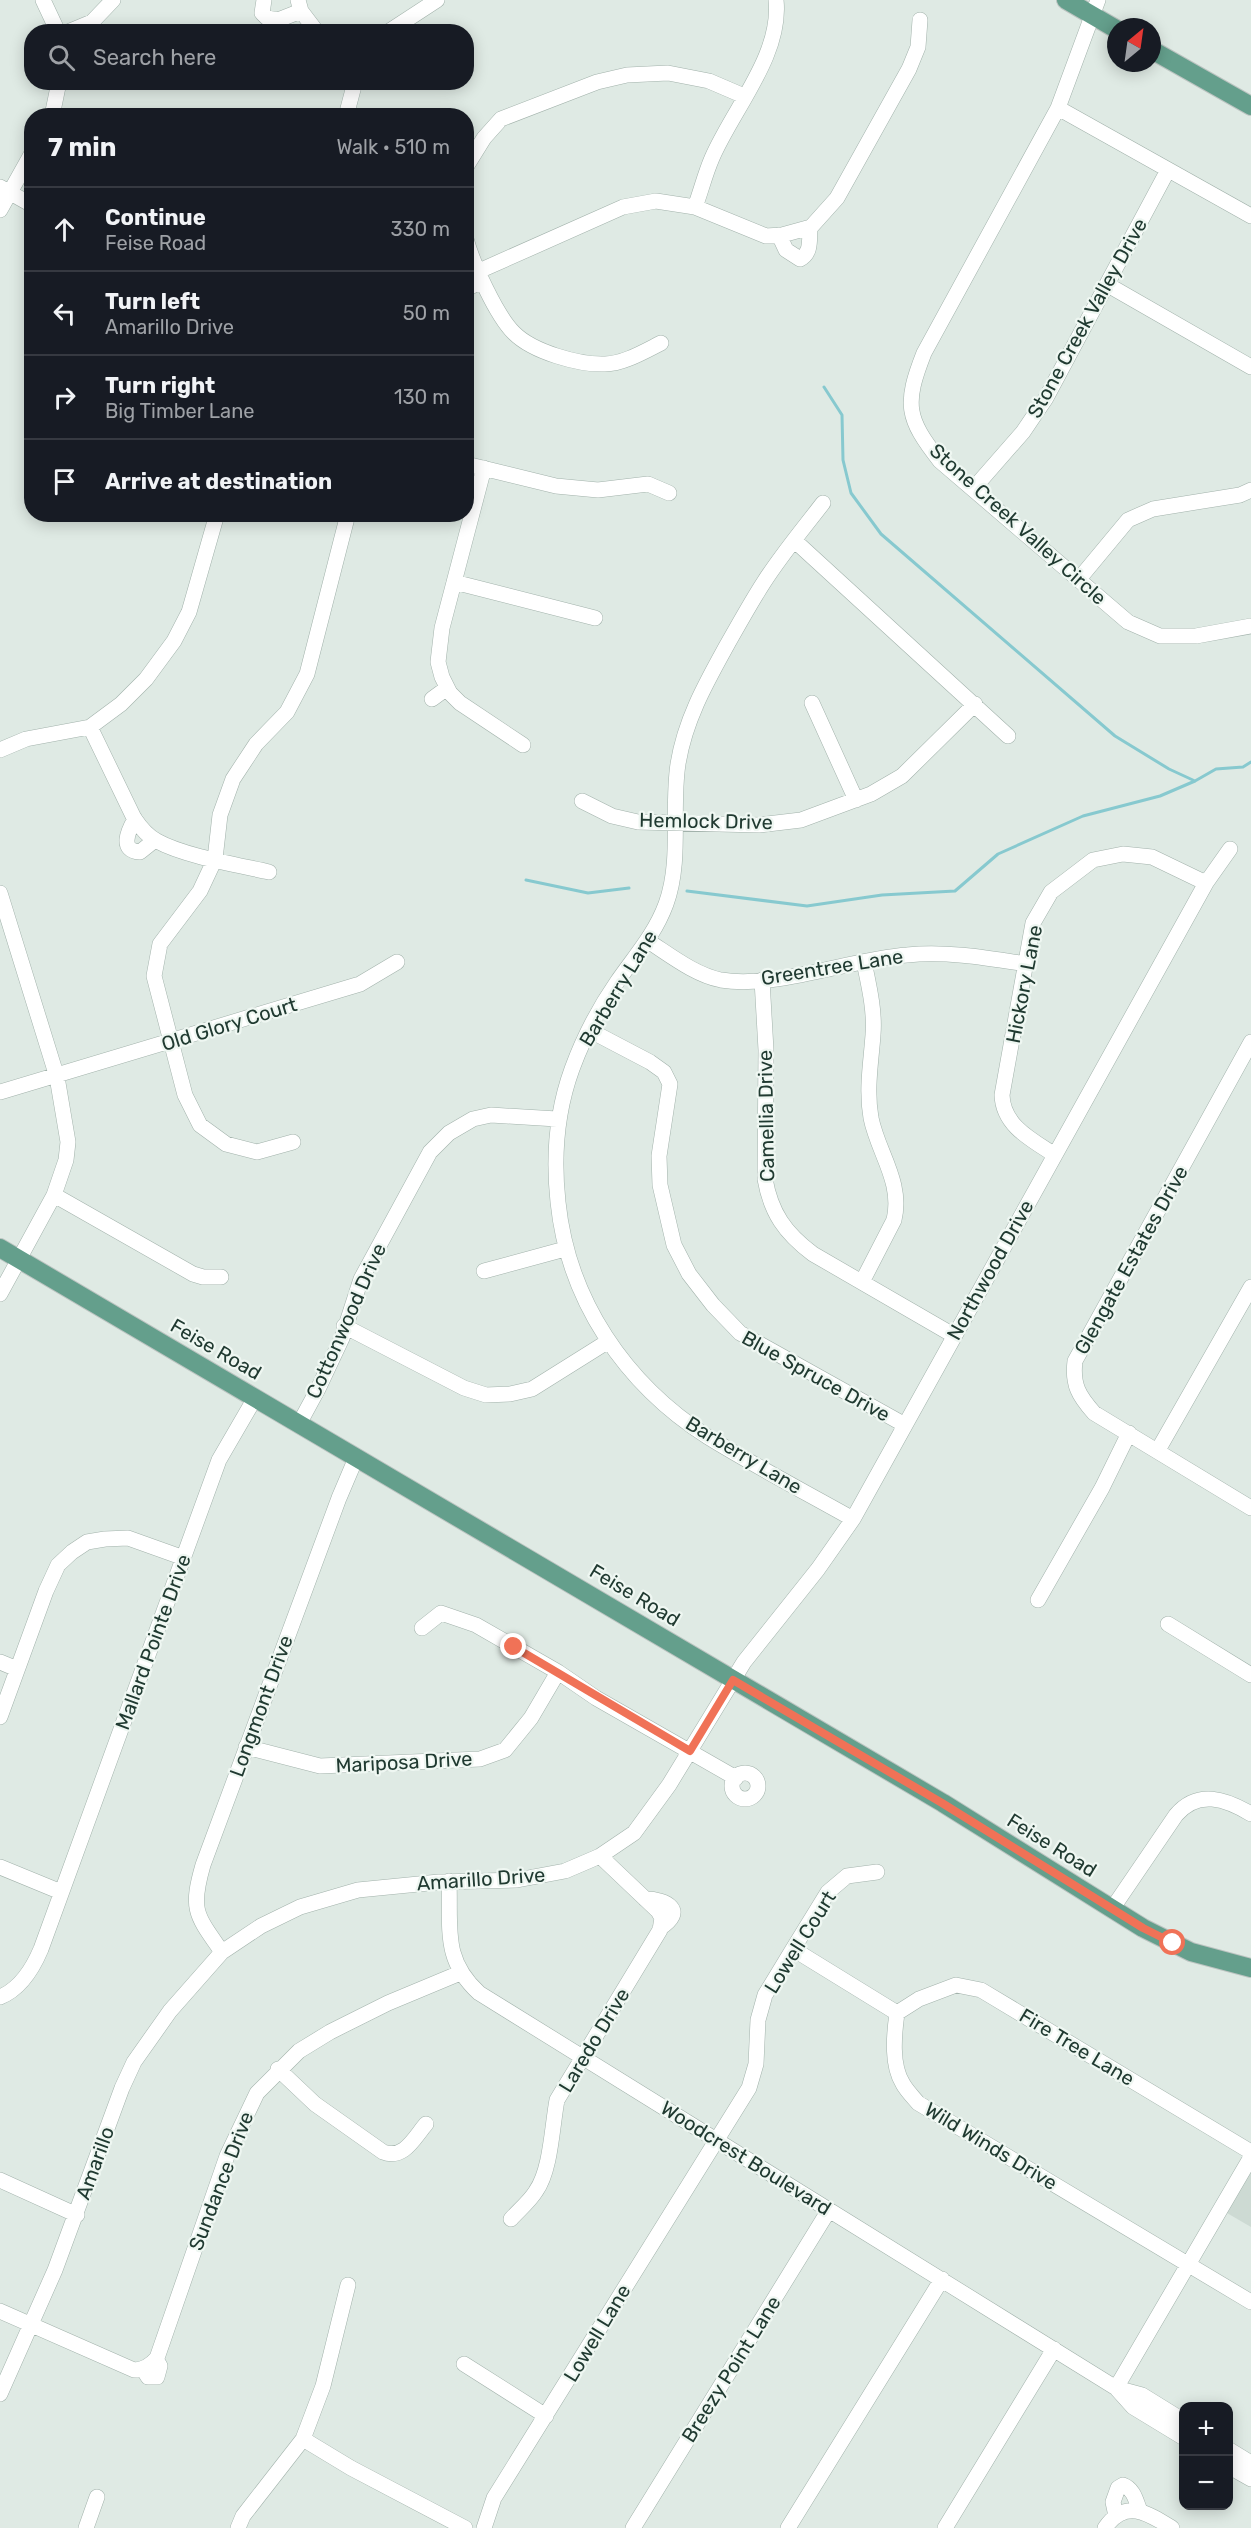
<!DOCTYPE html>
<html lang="en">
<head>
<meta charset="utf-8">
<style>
  :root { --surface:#171b24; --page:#242831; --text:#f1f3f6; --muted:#9ea1a6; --line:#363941 }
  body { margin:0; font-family:Rubik,sans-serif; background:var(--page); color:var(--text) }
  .controls { position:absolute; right:18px; bottom:18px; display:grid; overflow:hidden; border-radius:12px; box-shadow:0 3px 15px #0003 }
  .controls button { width:54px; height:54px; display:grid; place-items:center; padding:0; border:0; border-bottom:2px solid var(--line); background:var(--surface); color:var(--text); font:30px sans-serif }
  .compass { position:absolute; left:1107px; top:18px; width:54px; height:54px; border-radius:50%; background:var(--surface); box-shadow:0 3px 15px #0003; rotate:29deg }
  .stop { position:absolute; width:18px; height:18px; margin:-14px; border:4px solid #f07257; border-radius:50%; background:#fff }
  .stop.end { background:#f07257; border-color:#fff; box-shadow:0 2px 6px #0008 }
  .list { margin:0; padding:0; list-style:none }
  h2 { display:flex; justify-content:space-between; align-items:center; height:78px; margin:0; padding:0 24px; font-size:26px }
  h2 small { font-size:20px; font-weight:400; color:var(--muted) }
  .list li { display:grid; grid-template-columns:39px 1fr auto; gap:18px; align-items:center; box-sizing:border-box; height:84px; padding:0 24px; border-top:2px solid var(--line) }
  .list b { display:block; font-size:22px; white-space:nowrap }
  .list p { margin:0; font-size:20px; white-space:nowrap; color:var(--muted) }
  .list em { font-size:20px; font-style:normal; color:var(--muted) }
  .icon { flex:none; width:33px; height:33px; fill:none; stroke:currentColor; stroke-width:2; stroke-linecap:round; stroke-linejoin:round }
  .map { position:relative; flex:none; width:1251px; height:2528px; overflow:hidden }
  .search { position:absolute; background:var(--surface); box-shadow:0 3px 15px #0003; left:24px; top:24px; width:450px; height:66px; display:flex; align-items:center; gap:15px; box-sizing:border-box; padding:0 21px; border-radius:24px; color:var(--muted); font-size:22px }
  .panel { position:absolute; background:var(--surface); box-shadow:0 3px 15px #0003; left:24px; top:108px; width:450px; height:414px; border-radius:24px }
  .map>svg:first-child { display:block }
  .built { fill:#cddad3 }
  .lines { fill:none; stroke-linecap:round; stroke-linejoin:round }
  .stream { stroke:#87c9cf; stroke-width:3 }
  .minor-casing { stroke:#a2b2ab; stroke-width:16 }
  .major-casing { stroke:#bcc4c1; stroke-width:20 }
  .minor { stroke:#fff; stroke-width:15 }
  .major { stroke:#649f8c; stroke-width:18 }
  .route { stroke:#f07257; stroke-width:8 }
  .labels { text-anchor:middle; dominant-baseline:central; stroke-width:4.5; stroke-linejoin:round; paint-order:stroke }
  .street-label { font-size:20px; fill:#203a31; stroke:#eff7f2 }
</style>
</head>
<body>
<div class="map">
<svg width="1251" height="2528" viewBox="0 0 1251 2528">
  <rect width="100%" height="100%" fill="#dfeae4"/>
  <path class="built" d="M1251,2171V2227L1227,2213Z"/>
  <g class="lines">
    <path class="stream" d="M824,387L842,415L843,460L851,493L881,534L1115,736L1169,769L1195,781
      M526,880L588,893L629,888
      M687,891L807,906L882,895L955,891L998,854L1083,816L1160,796L1195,781L1216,769L1243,767L1251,762"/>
    <defs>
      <path id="minor" d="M43,0L58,32
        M264,0L262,13L267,18L278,20L301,11
        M298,0L301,11L317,32
        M1098,0L1058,108L924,353C904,404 906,418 940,461L1128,622L1160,636H1196L1251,626
        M68,32L92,22L113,0
        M388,32L437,0
        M1058,108L1251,216
        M52,116L59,82
        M346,116L355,82
        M466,167L484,138L501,119L597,82L627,75L668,73L709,81L744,96
        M0,187L32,205
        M695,207C701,191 705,174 712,158C733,109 782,55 776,0
        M0,210L32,153
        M779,235L786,250L800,259C812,253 809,239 810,228
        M466,239C473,264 496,315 514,333C533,352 579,365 605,364C623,364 645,351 661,343
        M479,271L623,207L656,201L695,207L766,236L782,235L811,227L837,198L909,69L918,47L920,20
        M1108,285L1251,367
        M466,289L482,281
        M466,464L556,486L598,490L648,484L669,493
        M484,468L442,628L438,662L442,677L450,693L460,703L523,745
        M974,488L1023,432L1046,398L1168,170
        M823,503C803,529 782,554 764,582C751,602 739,624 727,645C706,683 685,720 678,764C671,810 682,860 666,904C655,934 635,956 617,982C599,1008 583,1039 572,1069C556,1113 553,1156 558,1202C568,1300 625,1384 708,1437C755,1466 805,1492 853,1519
        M795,541L1008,736
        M1079,579L1128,520L1153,509L1240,495L1251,490
        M454,582L595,618
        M432,699L447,688
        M812,703L856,800
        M90,727L134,818C140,827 147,836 157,841C184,856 238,865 269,872
        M0,750L26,739L90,727L121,704L146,679L174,641L189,612L217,514
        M582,801L612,816L638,822L759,825L801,820L871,794L902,776L975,704
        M135,819C128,831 119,851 140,852L155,840
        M0,893L57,1077L68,1142L66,1160L54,1195L0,1294
        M648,941C670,955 695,975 721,980C776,989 851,959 907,955C947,951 987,958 1026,964
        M762,980L766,1050L765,1179C771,1213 785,1233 813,1254L953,1335
        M589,1030L650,1062L664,1072L670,1084L659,1156L660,1185L674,1245L689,1274L713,1305L740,1333L905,1425
        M1251,1042L1075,1361C1072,1385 1079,1396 1094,1413L1251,1508
        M0,1092L360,984L397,962
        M293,1142L257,1152L226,1144L200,1125L185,1095L154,976L160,944L200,891L215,859L220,815L233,779L256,744L287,712L307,674L348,514
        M1055,1155C1032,1140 1003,1126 1002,1095L1033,923L1051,892L1093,860L1123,854L1152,857L1206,883
        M54,1195L193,1274L203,1277H221
        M484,1271L565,1249
        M862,1282L894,1220C903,1182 878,1153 871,1118C866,1089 871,1063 873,1035C875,1011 869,986 864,962
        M344,1326L464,1388L486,1395L510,1394L532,1389L607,1342
        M299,1424L318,1389L342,1338L361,1279L430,1152L449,1133L473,1119L491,1115L557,1119
        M1158,1450L1251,1287
        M1038,1600L1102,1488L1129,1433
        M1168,1624L1251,1675
        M422,1628L441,1613L476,1625L558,1672L596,1698L736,1778
        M0,1662L17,1669
        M0,1717L46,1591L58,1565L72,1552L87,1542L105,1539L128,1538L184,1558
        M246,1747L320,1766L480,1759L505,1750L531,1718L558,1672
        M732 1786a13 13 0 1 1 26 0a13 13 0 1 1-26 0Z
        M0,1867L61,1892
        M449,1881C451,1928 442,1959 479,1993L1116,2388L1133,2407L1184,2438
        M645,1899C667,1899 687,1911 660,1928
        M1112,1909L1176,1815C1198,1789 1226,1799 1251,1814
        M793,1949L897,2013C894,2035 891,2065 903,2084C907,2091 913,2097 918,2103L1251,2302
        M222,1952C196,1915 190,1910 203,1865L339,1498L356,1458
        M0,1997C20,1989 33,1968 41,1949L219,1460L255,1398
        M897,2013L919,1999L956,1985L981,1990L1251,2152
        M278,2069L315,2104L383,2152C404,2160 414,2138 426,2124
        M0,2180L77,2215
        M511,2219C519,2210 530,2201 536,2191C551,2170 552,2126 557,2100L660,1930L662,1918L658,1911L600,1856
        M0,2311L134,2370C144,2370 151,2365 157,2358L227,2156L257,2093L299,2051L330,2032L388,2003L460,1973
        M464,2364L546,2416
        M143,2369L148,2377H157L160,2366L156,2359
        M1116,2388L1251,2157
        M1116,2388L1142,2395L1184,2421
        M0,2394L55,2270L122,2088L134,2062L170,2011L222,1952L261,1926L300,1907L358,1890L439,1882L517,1880L565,1871L600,1856L634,1833L669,1785L744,1662L818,1569L853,1519L1206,883L1230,849
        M303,2439L351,2468L465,2528
        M1228,2449L1251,2463
        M1228,2466L1251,2479
        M1116,2516L1113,2502L1118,2488L1123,2485C1134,2489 1136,2501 1140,2511
        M86,2528L97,2497
        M238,2528L243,2516L303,2439L323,2386L348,2285
        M484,2528L494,2498L749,2088L756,2064L758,2020L765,1995L793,1949L828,1892L847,1876L877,1872
        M633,2528L829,2210
        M788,2528L942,2279
        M945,2528L1054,2349
        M1105,2528C1125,2498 1148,2513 1172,2528"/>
      <path id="major" d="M1066,0L1116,29
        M1152,50L1251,106
        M0,1248L943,1803L1143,1928L1191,1952L1251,1968"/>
    </defs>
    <use href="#minor" class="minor-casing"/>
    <use href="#major" class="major-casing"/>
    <use href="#minor" class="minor"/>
    <use href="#major" class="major"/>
  </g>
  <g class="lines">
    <path class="route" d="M514,1647L690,1751L733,1680L942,1803L1143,1928L1173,1943"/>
  </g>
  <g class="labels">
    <g class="street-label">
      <text transform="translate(1087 318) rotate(-61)">Stone Creek Valley Drive</text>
      <text transform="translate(1018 524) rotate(42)">Stone Creek Valley Circle</text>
      <text transform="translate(706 821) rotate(1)">Hemlock Drive</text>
      <text transform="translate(832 967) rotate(-9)">Greentree Lane</text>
      <text transform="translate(1024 984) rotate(-79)">Hickory Lane</text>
      <text transform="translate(618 988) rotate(-59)">Barberry Lane</text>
      <text transform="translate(229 1024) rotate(-17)">Old Glory Court</text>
      <text transform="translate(766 1116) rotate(-91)">Camellia Drive</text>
      <text transform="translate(1131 1260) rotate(-61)">Glengate Estates Drive</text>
      <text transform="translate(990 1270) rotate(-61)">Northwood Drive</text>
      <text transform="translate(346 1321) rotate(-66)">Cottonwood Drive</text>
      <text transform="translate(216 1349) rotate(30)">Feise Road</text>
      <text transform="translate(816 1376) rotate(29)">Blue Spruce Drive</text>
      <text transform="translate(744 1455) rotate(31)">Barberry Lane</text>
      <text transform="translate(635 1595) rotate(31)">Feise Road</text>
      <text transform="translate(153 1642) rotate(-70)">Mallard Pointe Drive</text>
      <text transform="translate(261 1706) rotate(-70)">Longmont Drive</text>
      <text transform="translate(404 1762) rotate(-3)">Mariposa Drive</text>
      <text transform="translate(1052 1845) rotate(32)">Feise Road</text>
      <text transform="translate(481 1879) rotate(-4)">Amarillo Drive</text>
      <text transform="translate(800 1942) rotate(-58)">Lowell Court</text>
      <text transform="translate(594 2040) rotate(-59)">Laredo Drive</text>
      <text transform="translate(1077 2047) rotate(31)">Fire Tree Lane</text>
      <text transform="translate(991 2146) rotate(31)">Wild Winds Drive</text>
      <text transform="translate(746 2158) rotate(32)">Woodcrest Boulevard</text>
      <text transform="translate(95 2163) rotate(-70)">Amarillo</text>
      <text transform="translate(221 2181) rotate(-69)">Sundance Drive</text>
      <text transform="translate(597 2333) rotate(-59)">Lowell Lane</text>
      <text transform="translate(731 2369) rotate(-58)">Breezy Point Lane</text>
    </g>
  </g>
</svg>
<div class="controls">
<button>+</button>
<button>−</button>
</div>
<svg class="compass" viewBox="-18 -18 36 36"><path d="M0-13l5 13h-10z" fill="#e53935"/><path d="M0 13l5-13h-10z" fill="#9ea1a6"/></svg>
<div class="stop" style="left:1173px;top:1943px"></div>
<div class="stop end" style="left:514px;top:1647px"></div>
<div class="search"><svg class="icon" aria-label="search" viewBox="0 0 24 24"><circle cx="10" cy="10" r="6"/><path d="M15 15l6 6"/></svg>Search here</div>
<section class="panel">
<h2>7 min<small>Walk · 510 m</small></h2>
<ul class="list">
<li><svg class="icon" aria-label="ahead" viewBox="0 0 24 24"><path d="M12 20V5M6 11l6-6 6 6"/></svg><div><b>Continue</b><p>Feise Road</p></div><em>330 m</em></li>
<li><svg class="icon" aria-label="left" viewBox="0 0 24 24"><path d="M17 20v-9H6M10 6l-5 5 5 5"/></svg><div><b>Turn left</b><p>Amarillo Drive</p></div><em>50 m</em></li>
<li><svg class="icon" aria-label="right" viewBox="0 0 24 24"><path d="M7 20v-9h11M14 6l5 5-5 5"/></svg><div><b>Turn right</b><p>Big Timber Lane</p></div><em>130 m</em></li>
<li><svg class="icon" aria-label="arrive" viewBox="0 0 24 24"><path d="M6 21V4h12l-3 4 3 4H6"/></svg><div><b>Arrive at destination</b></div></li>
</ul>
</section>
</div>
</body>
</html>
